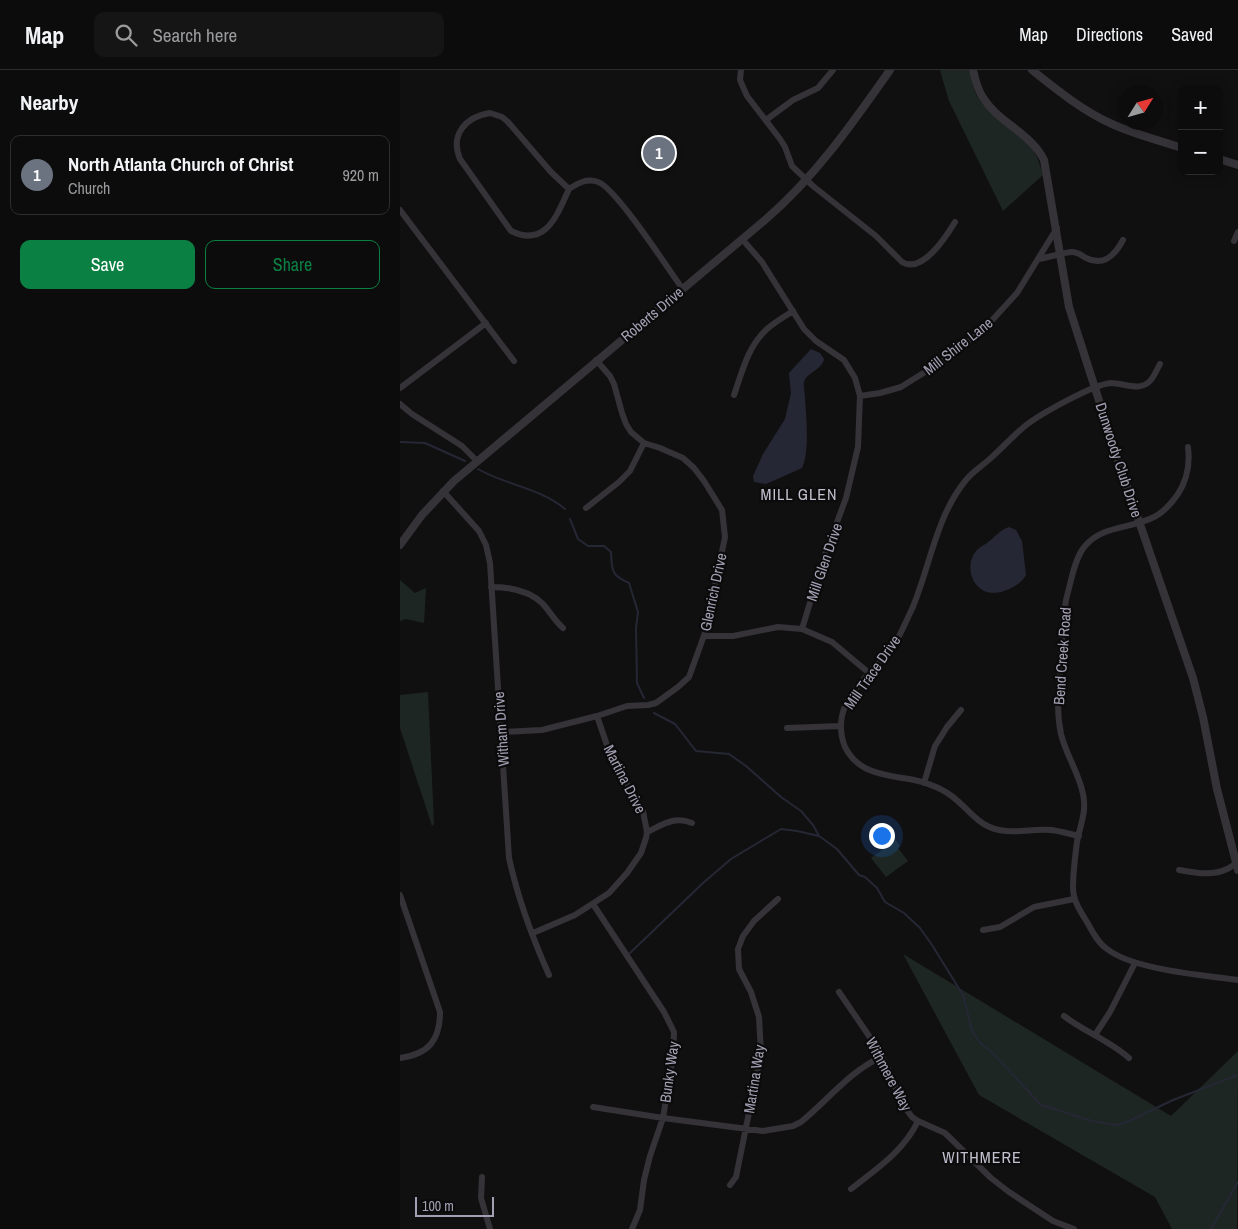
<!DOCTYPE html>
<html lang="en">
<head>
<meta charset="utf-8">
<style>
  :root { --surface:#0d0c0d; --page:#161516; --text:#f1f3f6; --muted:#9a9b9d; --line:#2d2c2e; --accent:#0b8043 }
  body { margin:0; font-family:"Archivo Narrow",sans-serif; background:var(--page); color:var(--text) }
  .controls { position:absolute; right:15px; top:15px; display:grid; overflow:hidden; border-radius:10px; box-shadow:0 2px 12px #0003 }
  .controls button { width:45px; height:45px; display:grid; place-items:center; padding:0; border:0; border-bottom:1px solid var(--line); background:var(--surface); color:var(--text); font:25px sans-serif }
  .compass { position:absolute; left:718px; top:15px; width:45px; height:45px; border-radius:50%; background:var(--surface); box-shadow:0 2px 12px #0003; rotate:53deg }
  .scale { position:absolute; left:15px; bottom:12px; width:79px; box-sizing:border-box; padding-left:5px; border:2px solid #a4a0b3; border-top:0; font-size:14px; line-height:18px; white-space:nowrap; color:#a4a0b3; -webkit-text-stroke:4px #0c0b0c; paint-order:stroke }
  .you { position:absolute; left:481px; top:765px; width:18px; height:18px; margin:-12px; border:4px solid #fff; border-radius:50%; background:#1a73e8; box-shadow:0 0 0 8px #1a73e833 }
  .badge { display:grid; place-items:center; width:32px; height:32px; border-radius:50%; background:var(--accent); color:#fff; font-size:16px; font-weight:700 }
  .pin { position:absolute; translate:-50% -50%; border:2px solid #fff; box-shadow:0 1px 5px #0006 }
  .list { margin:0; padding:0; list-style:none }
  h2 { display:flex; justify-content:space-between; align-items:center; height:65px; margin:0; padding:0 20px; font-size:21px }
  h2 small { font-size:16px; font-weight:400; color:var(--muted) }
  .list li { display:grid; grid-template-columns:32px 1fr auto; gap:15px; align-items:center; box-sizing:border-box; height:80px; margin:0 10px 10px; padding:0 10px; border:1px solid var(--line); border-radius:10px }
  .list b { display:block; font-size:19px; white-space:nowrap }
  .list p { margin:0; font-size:16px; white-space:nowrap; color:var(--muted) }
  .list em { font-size:16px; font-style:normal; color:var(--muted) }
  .actions { display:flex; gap:10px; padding:15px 20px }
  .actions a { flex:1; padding:11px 0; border:1px solid var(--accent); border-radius:10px; text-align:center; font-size:18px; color:var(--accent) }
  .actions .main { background:var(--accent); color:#fff }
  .icon { flex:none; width:28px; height:28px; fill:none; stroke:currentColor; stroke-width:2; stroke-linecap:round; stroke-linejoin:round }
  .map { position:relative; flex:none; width:838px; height:1159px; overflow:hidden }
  header { display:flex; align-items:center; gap:30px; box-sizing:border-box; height:70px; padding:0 25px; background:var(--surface); border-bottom:1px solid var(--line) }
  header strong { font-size:24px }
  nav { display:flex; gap:28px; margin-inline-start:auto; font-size:18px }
  .search { width:350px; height:45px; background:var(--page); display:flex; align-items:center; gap:12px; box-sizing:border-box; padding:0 18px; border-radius:10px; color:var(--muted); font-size:19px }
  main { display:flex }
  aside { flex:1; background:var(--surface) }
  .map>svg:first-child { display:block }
  .green { fill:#1e2623 }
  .water { fill:#262735 }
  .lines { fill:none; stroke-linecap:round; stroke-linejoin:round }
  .stream { stroke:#262735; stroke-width:2 }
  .minor { stroke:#353338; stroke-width:6 }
  .tertiary { stroke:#353338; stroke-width:8 }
  .labels { text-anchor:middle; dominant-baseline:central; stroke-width:4.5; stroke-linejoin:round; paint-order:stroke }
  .street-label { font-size:15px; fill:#a4a0b3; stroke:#0c0b0c }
  .neighbourhood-label { font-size:16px; letter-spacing:1px; fill:#c4c1cf; stroke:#0c0b0c }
</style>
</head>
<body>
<header>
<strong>Map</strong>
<div class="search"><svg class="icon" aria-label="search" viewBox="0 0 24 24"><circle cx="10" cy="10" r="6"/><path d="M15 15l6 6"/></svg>Search here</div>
<nav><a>Map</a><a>Directions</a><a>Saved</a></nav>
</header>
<main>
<aside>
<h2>Nearby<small></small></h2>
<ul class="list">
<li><span class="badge" style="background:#6b7280">1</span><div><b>North Atlanta Church of Christ</b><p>Church</p></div><em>920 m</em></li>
</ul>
<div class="actions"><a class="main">Save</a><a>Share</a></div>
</aside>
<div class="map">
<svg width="838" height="1159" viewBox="0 0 838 1159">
  <rect width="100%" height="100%" fill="#111011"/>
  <path class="green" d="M540,0H569C572,8 573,19 577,26C590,49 618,59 633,80C638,87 640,96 643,105L603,141L549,31Z
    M0,510L15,523L26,518L24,553L6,549L0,551Z
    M28,622L34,754L32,756L0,658V625Z
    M496,770L500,776L498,778L508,791L486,807L471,788Z
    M503,884L771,1046L838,981L837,1159H772L755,1127L579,1025Z"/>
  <path class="water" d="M411,279L420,283L424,289C422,300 407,302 404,312C403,317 405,323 405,328C406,347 410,380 402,398L366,414L354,412L353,406L363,384L385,349L391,323L389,303Z
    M609,457L616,460L622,471L626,505C620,517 597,527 584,521C569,513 566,492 577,480C580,477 584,475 587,473C595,467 600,460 609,457Z"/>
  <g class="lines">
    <path class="stream" d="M0,372L25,373L65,391
      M78,399C105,415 141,418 165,439
      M170,449L178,469L188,476H204L211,482C212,501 211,505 229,513L238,542L236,558L237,613L244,628
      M254,643L275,654L296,681L329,684L346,696L381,727L401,741L413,755L419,766
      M230,883L303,813L331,789L381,759L397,761L419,766L437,779L459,805L465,807L477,818L485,832L504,843L520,858L532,875L563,925L572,961L580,973L592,982L641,1035L692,1051L717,1055L727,1052L773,1030L838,1005
      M811,1159L838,1112"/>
    <path class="minor" d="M341,0L340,10L347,26L380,69L385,77L392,96L413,116L476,166L502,192C522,204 546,167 555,152
      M90,43L102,47L108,52L151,102L169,119C157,145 146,178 111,161L60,89C50,65 65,47 90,43Z
      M366,50L393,30L418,18L433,0
      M169,119C178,113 187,108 198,112C216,118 268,199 282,218
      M0,140L114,291
      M342,169L362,192L404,259L416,271L444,290L455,308L460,326L458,377L446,428L423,490L402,559
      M834,171L838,162
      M638,189C647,188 665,182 672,182C678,182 681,185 686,188C704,197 715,185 723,170
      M0,318L86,253
      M334,325C342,302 348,276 367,259C375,252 384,247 393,241
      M460,326L480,323L501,317L541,292L585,258L617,223L657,158
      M0,334L12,344L62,376L77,391
      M788,377C790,393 787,410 778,424C771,434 764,442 754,447C731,459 703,455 685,476C676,486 672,506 669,518C662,541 663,562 661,585C660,613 655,636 661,664C666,685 679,703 683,724C687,742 680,755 677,772C675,787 673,803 673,818C673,830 680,841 687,852C692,861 698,873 707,879C734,900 803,905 838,910
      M43,421L79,461L86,475L90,493L109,788C118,829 132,867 149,905
      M186,438L219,412L230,401L244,373
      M91,517C110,517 129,520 143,534C150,542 155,551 163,558
      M305,566H333L378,557L402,559L432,572L469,603
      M387,658L441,656
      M102,662L142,660L197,646L227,636L248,635L256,633L278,617L289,607L306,560L325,467L322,440L304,411L294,398L283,388L260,378L244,373L231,362L226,354L222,343L214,314L210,306L196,290
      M524,713L535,676L547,657L561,640
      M247,762C264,754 274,746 292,753
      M679,766C670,764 660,761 651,760C633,758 618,764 599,760C574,755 565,732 544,721C535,716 524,712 514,710C487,705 459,705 445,677C441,667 440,656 442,646C448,617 478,598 494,575C501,564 506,551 512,539C530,497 536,446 566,410C573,401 585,394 593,386C604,376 614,365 625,356C640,344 694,314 711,313C724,313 739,322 750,311C754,307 757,299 760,294
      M779,800C795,803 813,806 827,799C831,797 834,794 838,793
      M0,825L40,942C40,970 29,984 0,988
      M193,834L264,942L274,962L273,986L263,1048L250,1086L244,1110L240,1140L232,1159
      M583,860L600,857L634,837L674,829
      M133,863L175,845L209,823L227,803L241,783L246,768L247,762L243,741L211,687L197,646
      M439,922L478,979L491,1005L501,1032L512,1047L518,1051L545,1063L591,1108L609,1122L653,1151L674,1159
      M664,946C685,962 710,971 729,988
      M695,965L710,942L735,893
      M193,1037L263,1048L363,1061L393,1056L401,1052C428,1030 449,1002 481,987
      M82,1107L81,1128L90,1159
      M330,1115L336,1107L361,983L359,947L351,922L339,899L338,879L343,866L354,851L378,829
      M451,1119C476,1099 504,1081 518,1051"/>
    <path class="tertiary" d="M573,0C575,9 577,18 582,26C597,52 631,63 644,90L669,237L722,402L793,608L803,647L817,719L838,800
      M632,0C657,20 683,41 712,54C734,64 758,70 782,78
      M819,89L838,95
      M0,475L22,445L54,411L365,150C415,107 452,54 490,0"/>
  </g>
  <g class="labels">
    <g class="street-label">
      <text transform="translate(252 244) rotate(-40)">Roberts Drive</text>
      <text transform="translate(558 276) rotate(-38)">Mill Shire Lane</text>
      <text transform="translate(719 390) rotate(72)">Dunwoody Club Drive</text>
      <text transform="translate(424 492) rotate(-71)">Mill Glen Drive</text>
      <text transform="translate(313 522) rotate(-78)">Glenrich Drive</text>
      <text transform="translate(662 586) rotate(-86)">Bend Creek Road</text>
      <text transform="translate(472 602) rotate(-55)">Mill Trace Drive</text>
      <text transform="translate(101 659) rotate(-94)">Witham Drive</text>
      <text transform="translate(225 709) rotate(63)">Martina Drive</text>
      <text transform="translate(269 1002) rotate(-82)">Bunky Way</text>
      <text transform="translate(489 1004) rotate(62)">Withmere Way</text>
      <text transform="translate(354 1009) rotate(-81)">Martina Way</text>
    </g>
    <g class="neighbourhood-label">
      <text x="399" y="424">MILL GLEN</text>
      <text x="582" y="1087">WITHMERE</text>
    </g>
  </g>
</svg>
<div class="controls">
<button>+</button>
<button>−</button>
</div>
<svg class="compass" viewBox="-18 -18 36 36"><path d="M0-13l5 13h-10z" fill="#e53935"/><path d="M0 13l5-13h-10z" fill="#9a9b9d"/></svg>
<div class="scale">100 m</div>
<div class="you"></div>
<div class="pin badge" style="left:259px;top:83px;background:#6b7280">1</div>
</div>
</main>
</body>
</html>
